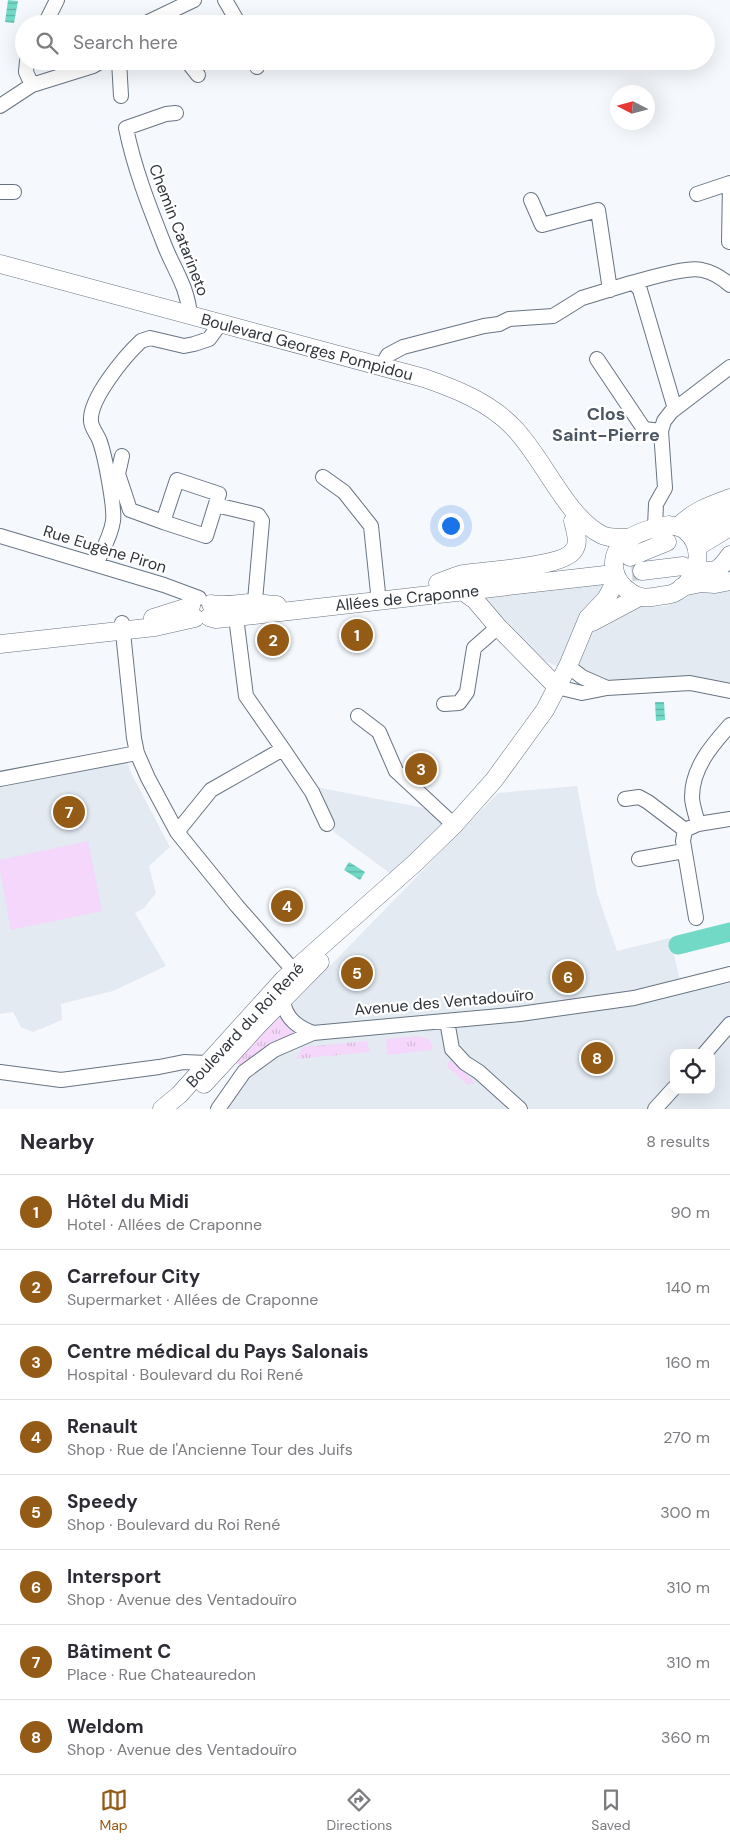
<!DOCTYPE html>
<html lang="en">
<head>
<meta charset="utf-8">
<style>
  :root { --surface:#fff; --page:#f7f7f7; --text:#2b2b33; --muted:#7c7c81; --line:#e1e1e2; --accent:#945b17 }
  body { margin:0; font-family:"DM Sans",sans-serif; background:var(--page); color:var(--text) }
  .controls { position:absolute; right:15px; bottom:15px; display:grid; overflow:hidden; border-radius:10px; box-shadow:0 5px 20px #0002 }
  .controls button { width:45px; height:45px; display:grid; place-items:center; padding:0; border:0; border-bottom:1px solid var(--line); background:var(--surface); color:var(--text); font:25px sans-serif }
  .compass { position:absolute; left:610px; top:85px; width:45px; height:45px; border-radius:50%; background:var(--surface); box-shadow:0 5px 20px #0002; rotate:276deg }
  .you { position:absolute; left:450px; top:525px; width:18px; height:18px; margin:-12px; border:4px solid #fff; border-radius:50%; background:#1a73e8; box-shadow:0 0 0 8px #1a73e833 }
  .badge { display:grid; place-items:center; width:32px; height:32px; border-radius:50%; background:var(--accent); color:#fff; font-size:16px; font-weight:700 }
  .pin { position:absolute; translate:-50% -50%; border:2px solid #fff; box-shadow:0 1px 5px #0006 }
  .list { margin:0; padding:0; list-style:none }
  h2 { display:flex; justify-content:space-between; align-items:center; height:65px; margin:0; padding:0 20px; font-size:21px }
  h2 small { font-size:16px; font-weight:400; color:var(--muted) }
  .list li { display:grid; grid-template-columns:32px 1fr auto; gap:15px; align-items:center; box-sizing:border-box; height:75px; padding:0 20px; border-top:1px solid var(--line) }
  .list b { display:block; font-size:19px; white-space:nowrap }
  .list p { margin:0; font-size:16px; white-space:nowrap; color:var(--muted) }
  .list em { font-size:16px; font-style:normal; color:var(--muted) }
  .icon { flex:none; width:28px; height:28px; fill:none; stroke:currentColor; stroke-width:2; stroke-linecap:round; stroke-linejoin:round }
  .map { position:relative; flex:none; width:730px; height:1109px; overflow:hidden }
  .search { position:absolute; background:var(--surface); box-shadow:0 5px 20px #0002; left:15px; right:15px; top:15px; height:55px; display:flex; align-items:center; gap:12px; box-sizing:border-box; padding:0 18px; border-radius:28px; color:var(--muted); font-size:19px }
  .sheet { height:665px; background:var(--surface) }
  nav { display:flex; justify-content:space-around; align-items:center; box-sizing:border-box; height:70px; border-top:1px solid var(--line); background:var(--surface); font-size:14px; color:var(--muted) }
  nav a { display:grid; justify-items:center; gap:2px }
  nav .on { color:var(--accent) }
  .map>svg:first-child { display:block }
  .built { fill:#e3eaf2; fill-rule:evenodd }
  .grass { fill:url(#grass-tufts) }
  .park { fill:#f4d7fa }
  .water { fill:url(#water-rules) }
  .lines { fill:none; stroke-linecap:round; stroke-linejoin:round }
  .river { stroke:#73d9c7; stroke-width:19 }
  .major-tunnel { stroke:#cdd1d5; stroke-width:18; stroke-dasharray:18 9; stroke-linecap:butt }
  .minor-casing { stroke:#677482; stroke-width:16 }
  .major-casing { stroke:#677482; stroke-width:19 }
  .minor { stroke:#fff; stroke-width:14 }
  .major { stroke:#fff; stroke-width:18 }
  .labels { text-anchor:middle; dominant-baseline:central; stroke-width:4.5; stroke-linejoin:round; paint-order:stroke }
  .street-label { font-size:16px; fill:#2f353b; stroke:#fff }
  .neighbourhood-label { font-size:18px; font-weight:bold; fill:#4b5764; stroke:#fff }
</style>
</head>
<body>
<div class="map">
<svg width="730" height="1109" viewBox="0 0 730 1109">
  <defs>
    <pattern id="grass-tufts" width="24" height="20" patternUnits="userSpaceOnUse" patternTransform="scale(1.25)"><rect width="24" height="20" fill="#f4d7fa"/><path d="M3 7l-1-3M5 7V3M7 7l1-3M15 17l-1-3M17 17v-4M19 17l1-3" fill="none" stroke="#d2b9d7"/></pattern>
    <pattern id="water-rules" width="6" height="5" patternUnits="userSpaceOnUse" patternTransform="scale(1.25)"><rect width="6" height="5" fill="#73d9c7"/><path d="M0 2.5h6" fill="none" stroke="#5fb1a3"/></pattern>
  </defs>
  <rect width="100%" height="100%" fill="#f5f8fc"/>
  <path class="built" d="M614,577L641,605L652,607L665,606L677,602L686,595L730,584V689L609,685L556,666L540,658L470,593Z
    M127,761L131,773L170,847L149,866L156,893L144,908L135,913L166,966L113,991L61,1004L62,1020L33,1032L21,1027L13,1012L0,1014V785Z
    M577,786L597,893L617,951L670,938L683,993L730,983V1109H228L295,1002L498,793ZM674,1053H711V1090H674Z
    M316,787L439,811L449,823L391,874L335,833L314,790Z"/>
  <path class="grass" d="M280,1011L288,1027L294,1033L265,1047L241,1066L233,1061Z
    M417,1036L429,1039L433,1046L432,1050L387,1055L386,1039Z
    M367,1041L370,1052L296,1059L303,1047Z
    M450,1060L475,1082L468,1085L448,1067L447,1065Z"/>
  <path class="park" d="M88,841L102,911L11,930L0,871V860Z"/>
  <path class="water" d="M8,0L18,1L14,23L5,22Z
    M655,702H664L665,720L656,721Z
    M349,862L365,872L360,880L344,870Z"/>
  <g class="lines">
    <path class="river" d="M678,945L730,932"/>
    <path class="major-tunnel" d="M605,575L642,571"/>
    <defs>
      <path id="minor" d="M225,0L239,24
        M45,24L57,0
        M144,24L194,0
        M27,61L26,72L32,85
        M119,61L121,96
        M187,61L198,75
        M256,61L257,67
        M0,106L32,85L93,66L102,61
        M176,113L166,114L126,128C134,168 149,206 164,244C174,270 188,287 190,316
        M0,192H14
        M697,194L730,183
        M531,200L542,225L598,210L610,290
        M729,242L730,183
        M631,283C647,279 687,266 702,270C712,272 722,278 730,285
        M597,359L644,429L661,431
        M381,367L388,355L403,347L484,326L499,324L509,319L553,316L582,298L631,283L636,285L640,290L675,409
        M122,456L118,474L130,510L163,522L177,480L219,494L206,536L163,522
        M323,477L344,492L371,526L378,593
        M216,505L258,515L262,521L254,612
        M655,527L656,504L665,488L661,431L664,421L671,412L730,367
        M0,536L164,585L199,598
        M96,564C102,551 111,536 113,521C115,508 105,456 100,442C98,435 91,428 91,421C89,399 125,356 141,341L150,338L184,346L194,344L209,339L220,324
        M122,623L134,738L137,753L148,778L177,832L237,906L294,971
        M568,666L582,677L607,688
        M557,687L582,693L607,688L690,683L730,691
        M444,704L459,703L467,692L474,648L498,627
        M358,716L379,732L396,771L454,825
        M283,749L312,792L327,824
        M0,779L137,753
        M625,799L639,797L648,802L685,830
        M698,824C696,815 692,805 692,797C692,768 712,745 730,725
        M177,832L211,790L283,749L246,696L236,617
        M639,859L684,851
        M696,918L683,841L685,830L698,824L730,819
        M283,1000C285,1018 297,1027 313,1033
        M447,1021L452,1049L465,1063L479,1072L520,1109
        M705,1053L730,1024
        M0,1072L61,1080L159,1067L184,1062L207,1063
        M218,1109L244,1072L274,1050L313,1033L520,1014L634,998L730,974
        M655,1109L674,1088"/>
      <path id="major" d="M0,264L424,378C456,389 489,402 513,427C543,457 566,517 602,535C610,539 620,537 628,538
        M669,525C674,526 682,527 686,531C707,549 697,582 674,593C670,595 664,595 659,596C648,598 639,599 630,592C621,586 615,578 614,567C612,538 645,529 669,525Z
        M698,526L730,514
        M678,527C693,511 711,505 730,498
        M697,547L730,527
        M630,557L667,542
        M696,568C715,574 719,571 730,555
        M642,571L683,566
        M438,583C446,580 455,576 463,574C485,570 563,568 574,550C580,542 575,530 573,521
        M682,587L701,583L715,584L730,581
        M464,592L475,600L498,627L557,687
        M211,604C225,607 238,603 253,603C262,603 267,605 277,605
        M209,617L216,619L254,615L605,575
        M153,618L191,606
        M592,622L639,597
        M0,644L155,627L195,618
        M204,1084L260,1023L320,962
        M162,1109L179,1095L284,979L415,863L454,825L494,780L545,710L568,666L588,618L606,599L617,579"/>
    </defs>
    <use href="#minor" class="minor-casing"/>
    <use href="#major" class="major-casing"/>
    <use href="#minor" class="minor"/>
    <use href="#major" class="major"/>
  </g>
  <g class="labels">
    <g class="street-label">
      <text transform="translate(179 230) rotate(69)">Chemin Catarineto</text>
      <text transform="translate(307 347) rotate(15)">Boulevard Georges Pompidou</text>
      <text transform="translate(105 549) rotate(17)">Rue Eugène Piron</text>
      <text transform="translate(407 598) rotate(-6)">Allées de Craponne</text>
      <text transform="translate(444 1002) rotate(-5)">Avenue des Ventadouïro</text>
      <text transform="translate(245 1025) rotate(-47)">Boulevard du Roi René</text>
    </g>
    <g class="neighbourhood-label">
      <text x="606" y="414">Clos<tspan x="606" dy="21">Saint-Pierre</tspan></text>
    </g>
  </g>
</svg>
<div class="controls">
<button><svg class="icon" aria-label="locate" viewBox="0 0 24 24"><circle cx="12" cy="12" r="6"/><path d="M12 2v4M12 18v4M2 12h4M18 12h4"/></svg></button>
</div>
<svg class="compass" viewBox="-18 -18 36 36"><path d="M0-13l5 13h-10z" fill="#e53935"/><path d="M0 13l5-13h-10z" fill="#7c7c81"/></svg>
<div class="you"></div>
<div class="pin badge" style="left:357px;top:635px">1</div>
<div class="pin badge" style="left:273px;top:640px">2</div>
<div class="pin badge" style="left:421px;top:769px">3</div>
<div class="pin badge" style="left:287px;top:906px">4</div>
<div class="pin badge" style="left:357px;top:973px">5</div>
<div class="pin badge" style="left:568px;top:977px">6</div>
<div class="pin badge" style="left:69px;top:812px">7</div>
<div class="pin badge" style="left:597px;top:1058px">8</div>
<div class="search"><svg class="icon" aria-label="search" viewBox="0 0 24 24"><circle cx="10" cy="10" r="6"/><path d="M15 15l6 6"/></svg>Search here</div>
</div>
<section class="sheet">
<h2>Nearby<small>8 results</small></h2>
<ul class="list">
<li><span class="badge">1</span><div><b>Hôtel du Midi</b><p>Hotel · Allées de Craponne</p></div><em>90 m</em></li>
<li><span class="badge">2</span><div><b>Carrefour City</b><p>Supermarket · Allées de Craponne</p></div><em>140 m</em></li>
<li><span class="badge">3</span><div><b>Centre médical du Pays Salonais</b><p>Hospital · Boulevard du Roi René</p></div><em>160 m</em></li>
<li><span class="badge">4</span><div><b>Renault</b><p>Shop · Rue de l'Ancienne Tour des Juifs</p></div><em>270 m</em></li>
<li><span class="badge">5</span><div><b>Speedy</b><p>Shop · Boulevard du Roi René</p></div><em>300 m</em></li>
<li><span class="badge">6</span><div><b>Intersport</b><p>Shop · Avenue des Ventadouïro</p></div><em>310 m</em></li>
<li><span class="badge">7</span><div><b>Bâtiment C</b><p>Place · Rue Chateauredon</p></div><em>310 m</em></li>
<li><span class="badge">8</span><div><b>Weldom</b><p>Shop · Avenue des Ventadouïro</p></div><em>360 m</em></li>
</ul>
</section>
<nav>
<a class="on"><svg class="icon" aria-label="map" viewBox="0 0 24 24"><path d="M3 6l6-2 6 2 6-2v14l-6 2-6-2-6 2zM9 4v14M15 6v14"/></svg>Map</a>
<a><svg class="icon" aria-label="directions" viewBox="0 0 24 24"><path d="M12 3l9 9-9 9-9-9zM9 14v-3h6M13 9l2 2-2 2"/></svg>Directions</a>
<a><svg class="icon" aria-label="saved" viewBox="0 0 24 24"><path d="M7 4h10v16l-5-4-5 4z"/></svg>Saved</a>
</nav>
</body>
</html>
